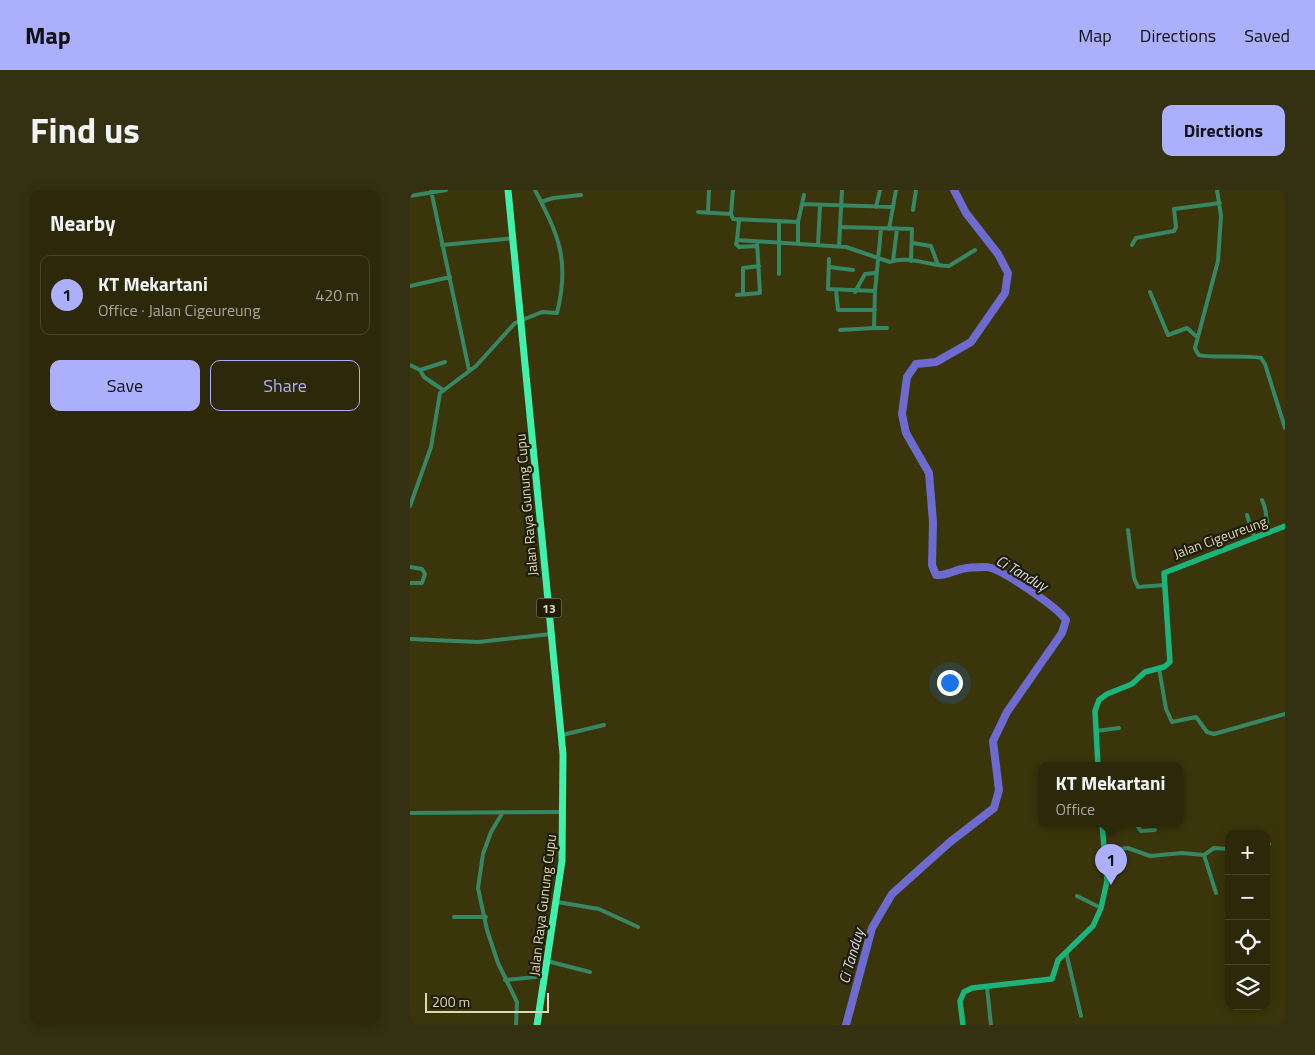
<!DOCTYPE html>
<html lang="en">
<head>
<meta charset="utf-8">
<style>
  :root { --surface:#2c2809; --page:#343012; --text:#f1f3f6; --muted:#a6a69c; --line:#48442a; --accent:#acaffb }
  body { margin:0; font-family:"Titillium Web",sans-serif; background:var(--page); color:var(--text) }
  .controls { position:absolute; right:15px; bottom:15px; display:grid; overflow:hidden; border-radius:10px; box-shadow:0 2px 12px #0003 }
  .controls button { width:45px; height:45px; display:grid; place-items:center; padding:0; border:0; border-bottom:1px solid var(--line); background:var(--surface); color:var(--text); font:25px sans-serif }
  .scale { position:absolute; left:15px; bottom:12px; width:124px; box-sizing:border-box; padding-left:5px; border:2px solid #dbd8bd; border-top:0; font-size:14px; line-height:18px; white-space:nowrap; color:#dbd8bd; -webkit-text-stroke:4px #201d07; paint-order:stroke }
  .you { position:absolute; left:539px; top:492px; width:18px; height:18px; margin:-12px; border:4px solid #fff; border-radius:50%; background:#1a73e8; box-shadow:0 0 0 8px #1a73e833 }
  .badge { display:grid; place-items:center; width:32px; height:32px; border-radius:50%; background:var(--accent); color:#111; font-size:16px; font-weight:700 }
  .pin { position:absolute; translate:-50% -41px; filter:drop-shadow(0 1px 2px #0008) }
  .pin::after { content:''; position:absolute; top:26px; width:18px; height:15px; background:inherit; clip-path:polygon(0 0,100% 0,50% 100%) }
  .popup { position:absolute; left:628px; top:572px; width:145px; height:65px; box-sizing:border-box; display:grid; place-content:center; border-radius:10px; background:var(--surface); filter:drop-shadow(0 1px 4px #0005); font-size:16px; white-space:nowrap; color:var(--muted) }
  .popup b { font-size:19px; color:var(--text) }
  .popup::after { content:''; position:absolute; left:50%; top:100%; margin-left:-10px; border:10px solid transparent; border-top-color:var(--surface) }
  .list { margin:0; padding:0; list-style:none }
  h2 { display:flex; justify-content:space-between; align-items:center; height:65px; margin:0; padding:0 20px; font-size:21px }
  h2 small { font-size:16px; font-weight:400; color:var(--muted) }
  .list li { display:grid; grid-template-columns:32px 1fr auto; gap:15px; align-items:center; box-sizing:border-box; height:80px; margin:0 10px 10px; padding:0 10px; border:1px solid var(--line); border-radius:10px }
  .list b { display:block; font-size:19px; white-space:nowrap }
  .list p { margin:0; font-size:16px; white-space:nowrap; color:var(--muted) }
  .list em { font-size:16px; font-style:normal; color:var(--muted) }
  .actions { display:flex; gap:10px; padding:15px 20px }
  .actions a { flex:1; padding:11px 0; border:1px solid var(--accent); border-radius:10px; text-align:center; font-size:18px; color:var(--accent) }
  .actions .main { background:var(--accent); color:#111 }
  .icon { flex:none; width:28px; height:28px; fill:none; stroke:currentColor; stroke-width:2; stroke-linecap:round; stroke-linejoin:round }
  .map { position:relative; flex:none; width:875px; height:835px; overflow:hidden; border-radius:10px }
  header { display:flex; align-items:center; gap:30px; box-sizing:border-box; height:70px; padding:0 25px; background:var(--accent); color:#111 }
  header strong { font-size:24px }
  nav { display:flex; gap:28px; margin-inline-start:auto; font-size:18px }
  .intro { display:flex; align-items:center; justify-content:space-between; box-sizing:border-box; height:120px; padding:0 30px }
  h1 { margin:0; font-size:35px }
  .button { padding:12px 22px; border-radius:10px; background:var(--accent); color:#111; font-size:18px; font-weight:700 }
  main { display:flex; gap:30px; padding:0 30px }
  aside { flex:1; background:var(--surface); border-radius:10px; box-shadow:0 2px 12px #0003 }
  .map>svg:first-child { display:block }
  .lines { fill:none; stroke-linecap:round; stroke-linejoin:round }
  .river { stroke:#6d6ad0; stroke-width:8 }
  .street { stroke:#378764; stroke-width:4 }
  .secondary { stroke:#1bb47d; stroke-width:5.5 }
  .highway { stroke:#40f0ab; stroke-width:7 }
  .labels { text-anchor:middle; dominant-baseline:central; stroke-width:4.5; stroke-linejoin:round; paint-order:stroke }
  .shield { fill:#201d07; stroke:#a3a086; stroke-width:1 }
  .shield-label { font-size:12px; font-weight:bold; fill:#dbd8bd }
  .street-label { font-size:14px; fill:#dbd8bd; stroke:#201d07 }
  .water-label { font-size:15px; font-style:italic; fill:#d7d9f3; stroke:#201d07 }
</style>
</head>
<body>
<header>
<strong>Map</strong>
<nav><a>Map</a><a>Directions</a><a>Saved</a></nav>
</header>
<div class="intro"><h1>Find us</h1><a class="button">Directions</a></div>
<main>
<aside>
<h2>Nearby<small></small></h2>
<ul class="list">
<li><span class="badge">1</span><div><b>KT Mekartani</b><p>Office · Jalan Cigeureung</p></div><em>420 m</em></li>
</ul>
<div class="actions"><a class="main">Save</a><a>Share</a></div>
</aside>
<div class="map">
<svg width="875" height="835" viewBox="0 0 875 835">
  <rect width="100%" height="100%" fill="#3b350c"/>
  <g class="lines">
    <path class="river" d="M436,835L462,738L482,704L540,652L584,618L589,600L583,551L597,522L652,443L656,430C648,418 590,377 576,377C569,377 559,377 552,379C543,381 536,386 526,385L522,375L523,332L519,283L496,243L492,224L497,187L506,174L526,172L561,152L595,103L598,83L588,64L556,23L544,0"/>
    <path class="street" d="M21,0L59,180
      M323,0L321,24L323,29L388,32
      M807,0L811,26L808,71L785,158C786,161 787,163 789,165C794,168 840,165 851,168L855,174L875,238
      M0,6L36,0
      M131,12L143,8L171,5
      M392,14L394,5
      M466,17L470,0
      M483,17L486,0
      M503,20L506,0
      M288,22L321,24
      M298,22L299,0
      M329,30L327,50L436,57L480,72C498,65 520,76 539,76L565,60
      M430,37L502,39L501,71
      M327,50L326,54L329,57L347,56
      M503,53L521,56L528,75
      M388,54V32L392,14L483,17L479,39
      M32,55L104,48
      M408,55L410,16
      M722,55L726,48L764,41L766,37L764,19L810,13
      M429,56L432,0
      M419,69L418,99L465,101L471,39
      M483,71L487,39
      M419,77L443,80
      M369,84V31
      M0,96L40,87
      M426,100L428,120H465
      M445,102L455,84L465,83
      M740,102L758,145L777,138L787,147
      M333,104V78L349,76
      M327,105L350,103L347,52
      M464,138H477
      M430,140L464,138L465,101
      M0,175L10,180
      M33,200L14,187L10,180L35,172
      M852,310C858,321 855,332 860,343
      M0,316L21,257L30,203L66,176L105,133L132,122L147,123C160,71 149,46 125,0
      M837,325L845,349
      M718,340L724,388L728,397L755,395
      M0,377L12,379L15,384L12,393H0
      M0,449L68,452L141,444
      M749,478L756,519L762,532L786,527L797,542L804,544L875,524
      M686,541L709,538
      M152,545L194,535
      M93,622L81,642L73,664L68,698L77,740L88,773L107,812L106,835
      M0,623L152,622
      M726,634L731,641L745,640
      M856,654H859
      M694,661L718,658L740,666L772,663L794,665L806,703
      M794,665L804,658L819,659
      M667,706L691,718
      M147,712L189,719L228,737
      M44,727H76
      M656,762L671,826
      M137,771L180,782
      M95,790L135,786
      M577,797L581,835"/>
    <path class="secondary" d="M688,576L685,521L689,510L697,504L722,494L735,482L754,477L760,472L754,383L875,336
      M553,835L550,811L554,802L562,798L642,789L648,770L683,736L691,718L697,691L692,634"/>
    <path class="highway" d="M98,0L153,564L152,671L127,835"/>
  </g>
  <g class="labels">
    <rect class="shield" x="126.5" y="408.5" width="25" height="19" rx="4"/>
    <g class="shield-label">
      <text x="139" y="418">13</text>
    </g>
    <g class="street-label">
      <text transform="translate(116 315) rotate(-95)">Jalan Raya Gunung Cupu</text>
      <text transform="translate(810 347) rotate(-20)">Jalan Cigeureung</text>
      <text transform="translate(132 715) rotate(-83)">Jalan Raya Gunung Cupu</text>
    </g>
    <g class="water-label">
      <text transform="translate(612 383) rotate(30)">Ci Tanduy</text>
      <text transform="translate(441 766) rotate(-74)">Ci Tanduy</text>
    </g>
  </g>
</svg>
<div class="controls">
<button>+</button>
<button>−</button>
<button><svg class="icon" aria-label="locate" viewBox="0 0 24 24"><circle cx="12" cy="12" r="6"/><path d="M12 2v4M12 18v4M2 12h4M18 12h4"/></svg></button>
<button><svg class="icon" aria-label="layers" viewBox="0 0 24 24"><path d="M12 4l9 5-9 5-9-5zM3 14l9 5 9-5"/></svg></button>
</div>
<div class="scale">200 m</div>
<div class="you"></div>
<div class="pin badge" style="left:701px;top:695px">1</div>
<div class="popup"><b>KT Mekartani</b>Office</div>
</div>
</main>
</body>
</html>
